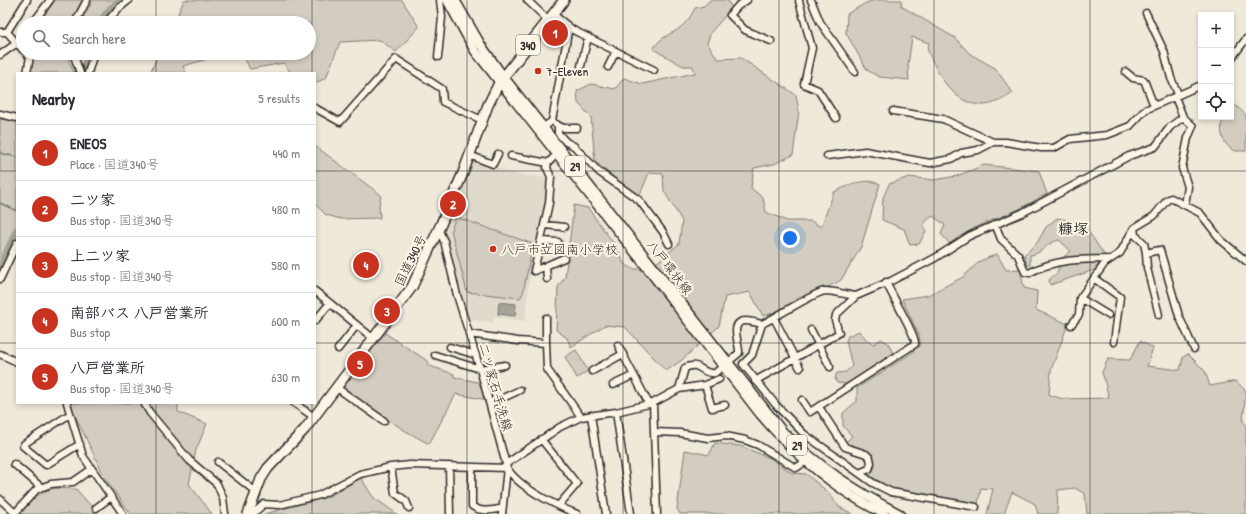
<!DOCTYPE html>
<html lang="en">
<head>
<meta charset="utf-8">
<style>
  :root { --surface:#fff; --page:#f7f7f7; --text:#2b2b33; --muted:#7c7c81; --line:#e1e1e2; --accent:#c8321e }
  body { margin:0; font-family:"Patrick Hand","Klee One",sans-serif; background:var(--page); color:var(--text) }
  .controls { position:absolute; right:12px; top:12px; display:grid; overflow:hidden; border-radius:0px; box-shadow:0 2px 6px #0003 }
  .controls button { width:36px; height:36px; display:grid; place-items:center; padding:0; border:0; border-bottom:1px solid var(--line); background:var(--surface); color:var(--text); font:20px sans-serif }
  .you { position:absolute; left:790px; top:238px; width:14px; height:14px; margin:-10px; border:3px solid #fff; border-radius:50%; background:#1a73e8; box-shadow:0 0 0 6px #1a73e833 }
  .badge { display:grid; place-items:center; width:26px; height:26px; border-radius:50%; background:var(--accent); color:#fff; font-size:13px; font-weight:700 }
  .pin { position:absolute; translate:-50% -50%; border:2px solid #fff; box-shadow:0 1px 4px #0006 }
  .list { margin:0; padding:0; list-style:none }
  h2 { display:flex; justify-content:space-between; align-items:center; height:52px; margin:0; padding:0 16px; font-size:17px }
  h2 small { font-size:13px; font-weight:400; color:var(--muted) }
  .list li { display:grid; grid-template-columns:26px 1fr auto; gap:12px; align-items:center; box-sizing:border-box; height:56px; padding:0 16px; border-top:1px solid var(--line) }
  .list b { display:block; font-size:15px; white-space:nowrap }
  .list p { margin:0; font-size:13px; white-space:nowrap; color:var(--muted) }
  .list em { font-size:13px; font-style:normal; color:var(--muted) }
  .icon { flex:none; width:22px; height:22px; fill:none; stroke:currentColor; stroke-width:2; stroke-linecap:round; stroke-linejoin:round }
  .map { position:relative; flex:none; width:1246px; height:514px; overflow:hidden }
  .search { position:absolute; background:var(--surface); box-shadow:0 2px 6px #0003; left:16px; top:16px; width:300px; height:44px; display:flex; align-items:center; gap:10px; box-sizing:border-box; padding:0 14px; border-radius:22px; color:var(--muted); font-size:15px }
  .panel { position:absolute; background:var(--surface); box-shadow:0 2px 6px #0003; left:16px; top:72px; width:300px; height:332px; border-radius:0px }
  .map>svg:first-child { display:block }
  .built { fill:#e0dacc }
  .green { fill:#d2cdc0; stroke:#7e7c76 }
  .water { fill:#a6a399; stroke:#75736d }
  .lines { fill:none; stroke-linecap:round; stroke-linejoin:round }
  .stream { stroke:#75736d; stroke-width:1.5 }
  .river { stroke:#a6a399; stroke-width:9 }
  .minor-casing { stroke:#2b2b2b; stroke-width:9 }
  .major-casing { stroke:#2b2b2b; stroke-width:11 }
  .highway-casing { stroke:#2b2b2b; stroke-width:12 }
  .minor { stroke:#fcf5e5; stroke-width:6 }
  .major { stroke:#fcf5e5; stroke-width:8 }
  .highway { stroke:#fcf5e5; stroke-width:9 }
  .grid { fill:none; stroke:#2b2b2b; stroke-width:1; stroke-opacity:0.55 }
  .poi-dot { fill:#c8321e; stroke:#fcf5e5; stroke-width:1.5 }
  .labels { text-anchor:middle; dominant-baseline:central; stroke-width:4; stroke-linejoin:round; paint-order:stroke }
  .shield { fill:#fcf5e5; stroke:#6a6863; stroke-width:1 }
  .shield-label { font-size:12px; font-weight:bold; fill:#2b2b2b }
  .poi-label { font-size:13px; fill:#2b2b2b; stroke:#fcf5e5; text-anchor:start }
  .street-label { font-size:13px; fill:#2b2b2b; stroke:#fcf5e5 }
  .quarter-label { font-size:15px; font-weight:bold; fill:#2b2b2b; stroke:#fcf5e5 }
</style>
</head>
<body>
<div class="map">
<svg width="1246" height="514" viewBox="0 0 1246 514">
  <rect width="100%" height="100%" fill="#efe9da"/>
  <filter id="ink" filterUnits="userSpaceOnUse"><feTurbulence type="fractalNoise" baseFrequency=".025" numOctaves="2"/><feDisplacementMap in="SourceGraphic" scale="8" xChannelSelector="R" yChannelSelector="G"/><feConvolveMatrix kernelMatrix="1 2 1 2 8 2 1 2 1" color-interpolation-filters="sRGB"/></filter>
  <g filter="url(#ink)">
    <path class="built" d="M473,157L504,170L522,175L549,178V190L534,263L530,273L525,321L494,317L493,323L467,319L442,231Z"/>
    <path class="green" d="M55,0H82L70,23H39Z
      M93,0H121L104,15L98,23H80Z
      M184,0H402L419,27L396,52L380,40L340,42L326,78L315,83V73H291L284,63L250,69L242,53H309V23H174Z
      M710,0H727L732,8L711,32L707,43L718,59L741,58L796,95L799,111L793,155L774,164L754,168L751,188L763,198L766,212L787,221H811L821,227L834,192C850,185 864,177 880,184L861,247L841,280L790,308L763,316L750,292L725,297L719,326L682,360L666,371L625,327L605,325L571,347L567,338L556,330L558,287L565,277L574,205L588,208L617,248L624,264L633,269H649L679,244L682,221L664,191L663,174L649,173L639,197L595,162L591,117L578,103L577,91L591,84L615,89L624,78L642,84L695,73L693,66H683L653,49C663,33 675,35 686,22C690,18 692,13 695,8L704,6Z
      M875,0H902L901,6L955,38L970,54L995,68L1013,93C1005,98 995,104 985,105C953,106 938,74 927,49L929,43L912,37L908,65L909,80L879,77L867,70L846,33L847,14L866,3Z
      M33,53H68L69,61L74,73H30Z
      M159,53H229L183,66L186,73H150Z
      M1234,104L1246,115V151C1243,151 1239,151 1236,151C1222,147 1218,128 1224,117H1231V107Z
      M0,119L17,121V229L0,274Z
      M315,146L381,195L379,206L380,218L341,219L326,215L315,204Z
      M984,165L1039,171L1047,194L1017,210L974,228L951,245L941,234L945,225L933,216L927,220L923,226L926,231L919,244L910,245L904,229L882,220L883,198L889,184L909,177L934,180L957,176Z
      M456,217L533,244L523,293L520,298L467,292L451,230Z
      M1057,218C1089,224 1088,232 1105,256L1094,270L1050,285L1049,280L1057,273L1061,259L1071,251L1059,240C1047,242 1042,254 1030,255V265L1027,266L1024,255L1037,243L1046,227Z
      M997,254L1006,270L1020,269L1024,288L1037,291L1036,310L1068,324L1051,370L1049,395L1064,399L1109,398L1102,372L1108,359L1130,360L1140,341L1153,348L1147,366L1180,370L1183,357L1188,354L1205,371L1210,386L1236,381L1246,391L1243,421L1246,425V514H1087L1085,494L1075,488L1058,490L1057,514H1038L1035,504L1012,492L1004,514H987L993,489L981,488L978,504L891,488L870,476L875,467L873,455L867,451L849,447L845,443L852,436L843,426V413L857,401V388L912,353L920,342L919,335L902,299L928,295L963,277L980,261Z
      M859,331L867,340L874,344L881,339L888,343L894,355L847,384L837,383L835,378L837,373L846,372L852,366L846,341L848,336Z
      M385,333L429,362L427,365L454,374V377L482,383L487,400L456,394L429,444L404,430L342,389Z
      M576,350L588,371L577,378L565,357Z
      M69,403H178V412L207,424L196,450L189,484L212,514H131L106,480Z
      M715,443L740,446L770,458L792,473L806,474L828,492L839,507L853,514H680L677,509L685,450L709,455Z
      M361,478L373,497L397,514H264L328,497Z
      M53,488L76,489L98,514H20L36,496Z"/>
    <path class="water" d="M499,302L516,304L515,316L498,314Z"/>
    <g class="lines">
      <path class="stream" d="M0,153L17,157
        M0,203L17,211"/>
      <path class="river" d="M100,23L111,9L123,0
        M83,73L89,53
        M0,270L17,231"/>
      <defs>
        <path id="minor" d="M527,0L548,20
          M747,0L738,6L730,15L745,30L771,41
          M811,0L820,22L855,72
          M799,1L812,48L804,84L818,90L836,118
          M1146,13L1164,51L1171,78L1178,94
          M553,14L573,30L654,70
          M33,23L50,0
          M75,23L87,0
          M106,23L117,10L129,0
          M0,32H7L23,50
          M7,32L27,0
          M26,53L30,57L27,73
          M73,53L80,73
          M0,55L17,43L23,36
          M438,57L442,17L440,0
          M1231,59L1246,39
          M581,66L588,37
          M608,67L616,51
          M1126,72L1133,78L1144,80L1154,106
          M88,73L94,53
          M1175,97L1183,117L1193,126L1188,138L1182,168L1188,187L1185,204
          M315,108L340,122L396,59L442,89L443,102L482,120
          M893,111L943,119L993,142
          M0,114L17,118
          M556,124L563,128H577
          M558,126V133L566,142L574,146L599,172L639,200L663,232L669,244
          M544,127L552,121L569,27
          M559,152L548,163L547,168L551,177L549,203L534,271L564,258
          M469,155L493,164L498,154
          M511,156L548,163
          M827,156L865,151L930,163L951,159L961,153L978,150L993,142H1006L1041,148H1054L1070,139L1107,135L1130,126L1145,110L1201,85
          M995,224L1001,239L1018,255L1025,272L1029,273C1054,259 1083,259 1110,259
          M545,225L564,227
          M1134,228L1135,235L1144,243L1146,253L1147,268L1159,315
          M439,231L444,241L457,295L480,369L507,468C519,488 557,506 577,514
          M542,241L558,242
          M1146,253L1160,250L1179,316L1194,349
          M546,266L547,279
          M0,279L17,243
          M1095,279L1120,297L1114,342
          M315,291L374,339
          M1080,298L1108,315
          M546,318V343
          M774,318L800,368
          M315,321L330,303
          M762,324L752,355L743,364L776,405L804,434L873,483L891,492L976,507
          M1071,325L1079,315L1080,298L1105,263L1120,253L1134,228L1154,216L1167,200L1171,198L1200,213L1221,240L1246,261
          M811,330L830,367
          M469,334L518,341L546,343L547,369L581,417
          M618,345L649,404
          M450,347L476,355
          M338,349L357,325
          M0,354L17,362
          M435,355L480,369L505,365
          M592,371L623,354
          M755,381L839,333L835,320L836,315L856,296L891,281L935,258L969,236L1022,213L1129,156L1155,147L1170,127L1183,117
          M613,385L634,375
          M705,385L712,408L725,405
          M337,388L384,421
          M679,389L685,368C700,360 701,375 715,373L739,353C740,344 728,321 746,321C751,321 757,323 762,324C775,318 815,292 825,291C836,291 846,295 856,296
          M802,400L810,412L915,344C917,337 891,294 886,282
          M67,403L83,456L123,514
          M144,403L150,413L189,460L217,484L223,498L225,514
          M294,403L314,417
          M653,403L657,514
          M490,404L520,390
          M819,407L845,447L866,454L870,458L871,463L869,469L859,473
          M616,412L631,514
          M70,414L24,444L23,446L46,465L80,444
          M591,415L606,514
          M655,432L680,433L708,438L726,436L745,440L758,445L796,468L805,462
          M541,439L577,484L559,505
          M218,462L256,492
          M14,464L41,487
          M506,464L560,427L581,417L616,412L653,403L679,389L705,385L719,379
          M449,466L450,514
          M391,467L395,493L406,501L409,508
          M472,467V506C481,513 492,511 502,508
          M0,499L15,513L37,489L51,484L73,482L92,469
          M96,508L111,497
          M249,512L254,513L264,504L279,505L320,495L360,474L391,467L410,465L507,468L502,514"/>
        <path id="major" d="M447,0L475,51L641,260L760,414C795,455 835,490 884,514
          M455,0L481,45L503,76L783,432C821,468 854,490 900,514"/>
        <path id="highway" d="M248,514L261,479L268,468L305,429L412,287L441,224L463,173L488,105L499,83L564,0"/>
      </defs>
      <use href="#minor" class="minor-casing"/>
      <use href="#major" class="major-casing"/>
      <use href="#highway" class="highway-casing"/>
      <use href="#minor" class="minor"/>
      <use href="#major" class="major"/>
      <use href="#highway" class="highway"/>
    </g>
  </g>
  <path class="grid" d="M156,0V23M312,0V73M467,0V514M623,0V514M779,0V514M934,0V514M1090,0V514M156,53V73M0,171H17M315,171H1246M0,343H17M315,343H1246M156,403V514M312,403V514"/>
  <g class="poi-dot">
    <circle cx="538" cy="71" r="4"/>
    <circle cx="493" cy="249" r="4"/>
  </g>
  <g class="labels">
    <g class="shield">
      <rect x="516" y="35" width="24" height="20" rx="3"/>
      <rect x="565" y="156" width="20" height="20" rx="3"/>
      <rect x="787" y="435" width="20" height="20" rx="3"/>
    </g>
    <g class="shield-label">
      <text x="528" y="45">340</text>
      <text x="575" y="166">29</text>
      <text x="797" y="445">29</text>
    </g>
    <g class="poi-label">
      <text x="546" y="71">7-Eleven</text>
      <text x="501" y="249">八戸市立図南小学校</text>
    </g>
    <g class="street-label">
      <text transform="translate(410 260) rotate(-64)">国道340号</text>
      <text transform="translate(670 267) rotate(52)">八戸環状線</text>
      <text transform="translate(496 387) rotate(74)">二ツ家石手洗線</text>
    </g>
    <g class="quarter-label">
      <text x="1073" y="228">糠塚</text>
    </g>
  </g>
</svg>
<div class="controls">
<button>+</button>
<button>−</button>
<button><svg class="icon" aria-label="locate" viewBox="0 0 24 24"><circle cx="12" cy="12" r="6"/><path d="M12 2v4M12 18v4M2 12h4M18 12h4"/></svg></button>
</div>
<div class="you"></div>
<div class="pin badge" style="left:555px;top:33px">1</div>
<div class="pin badge" style="left:453px;top:204px">2</div>
<div class="pin badge" style="left:387px;top:311px">3</div>
<div class="pin badge" style="left:366px;top:265px">4</div>
<div class="pin badge" style="left:360px;top:364px">5</div>
<div class="search"><svg class="icon" aria-label="search" viewBox="0 0 24 24"><circle cx="10" cy="10" r="6"/><path d="M15 15l6 6"/></svg>Search here</div>
<section class="panel">
<h2>Nearby<small>5 results</small></h2>
<ul class="list">
<li><span class="badge">1</span><div><b>ENEOS</b><p>Place · 国道340号</p></div><em>440 m</em></li>
<li><span class="badge">2</span><div><b>二ツ家</b><p>Bus stop · 国道340号</p></div><em>480 m</em></li>
<li><span class="badge">3</span><div><b>上二ツ家</b><p>Bus stop · 国道340号</p></div><em>580 m</em></li>
<li><span class="badge">4</span><div><b>南部バス 八戸営業所</b><p>Bus stop</p></div><em>600 m</em></li>
<li><span class="badge">5</span><div><b>八戸営業所</b><p>Bus stop · 国道340号</p></div><em>630 m</em></li>
</ul>
</section>
</div>
</body>
</html>
